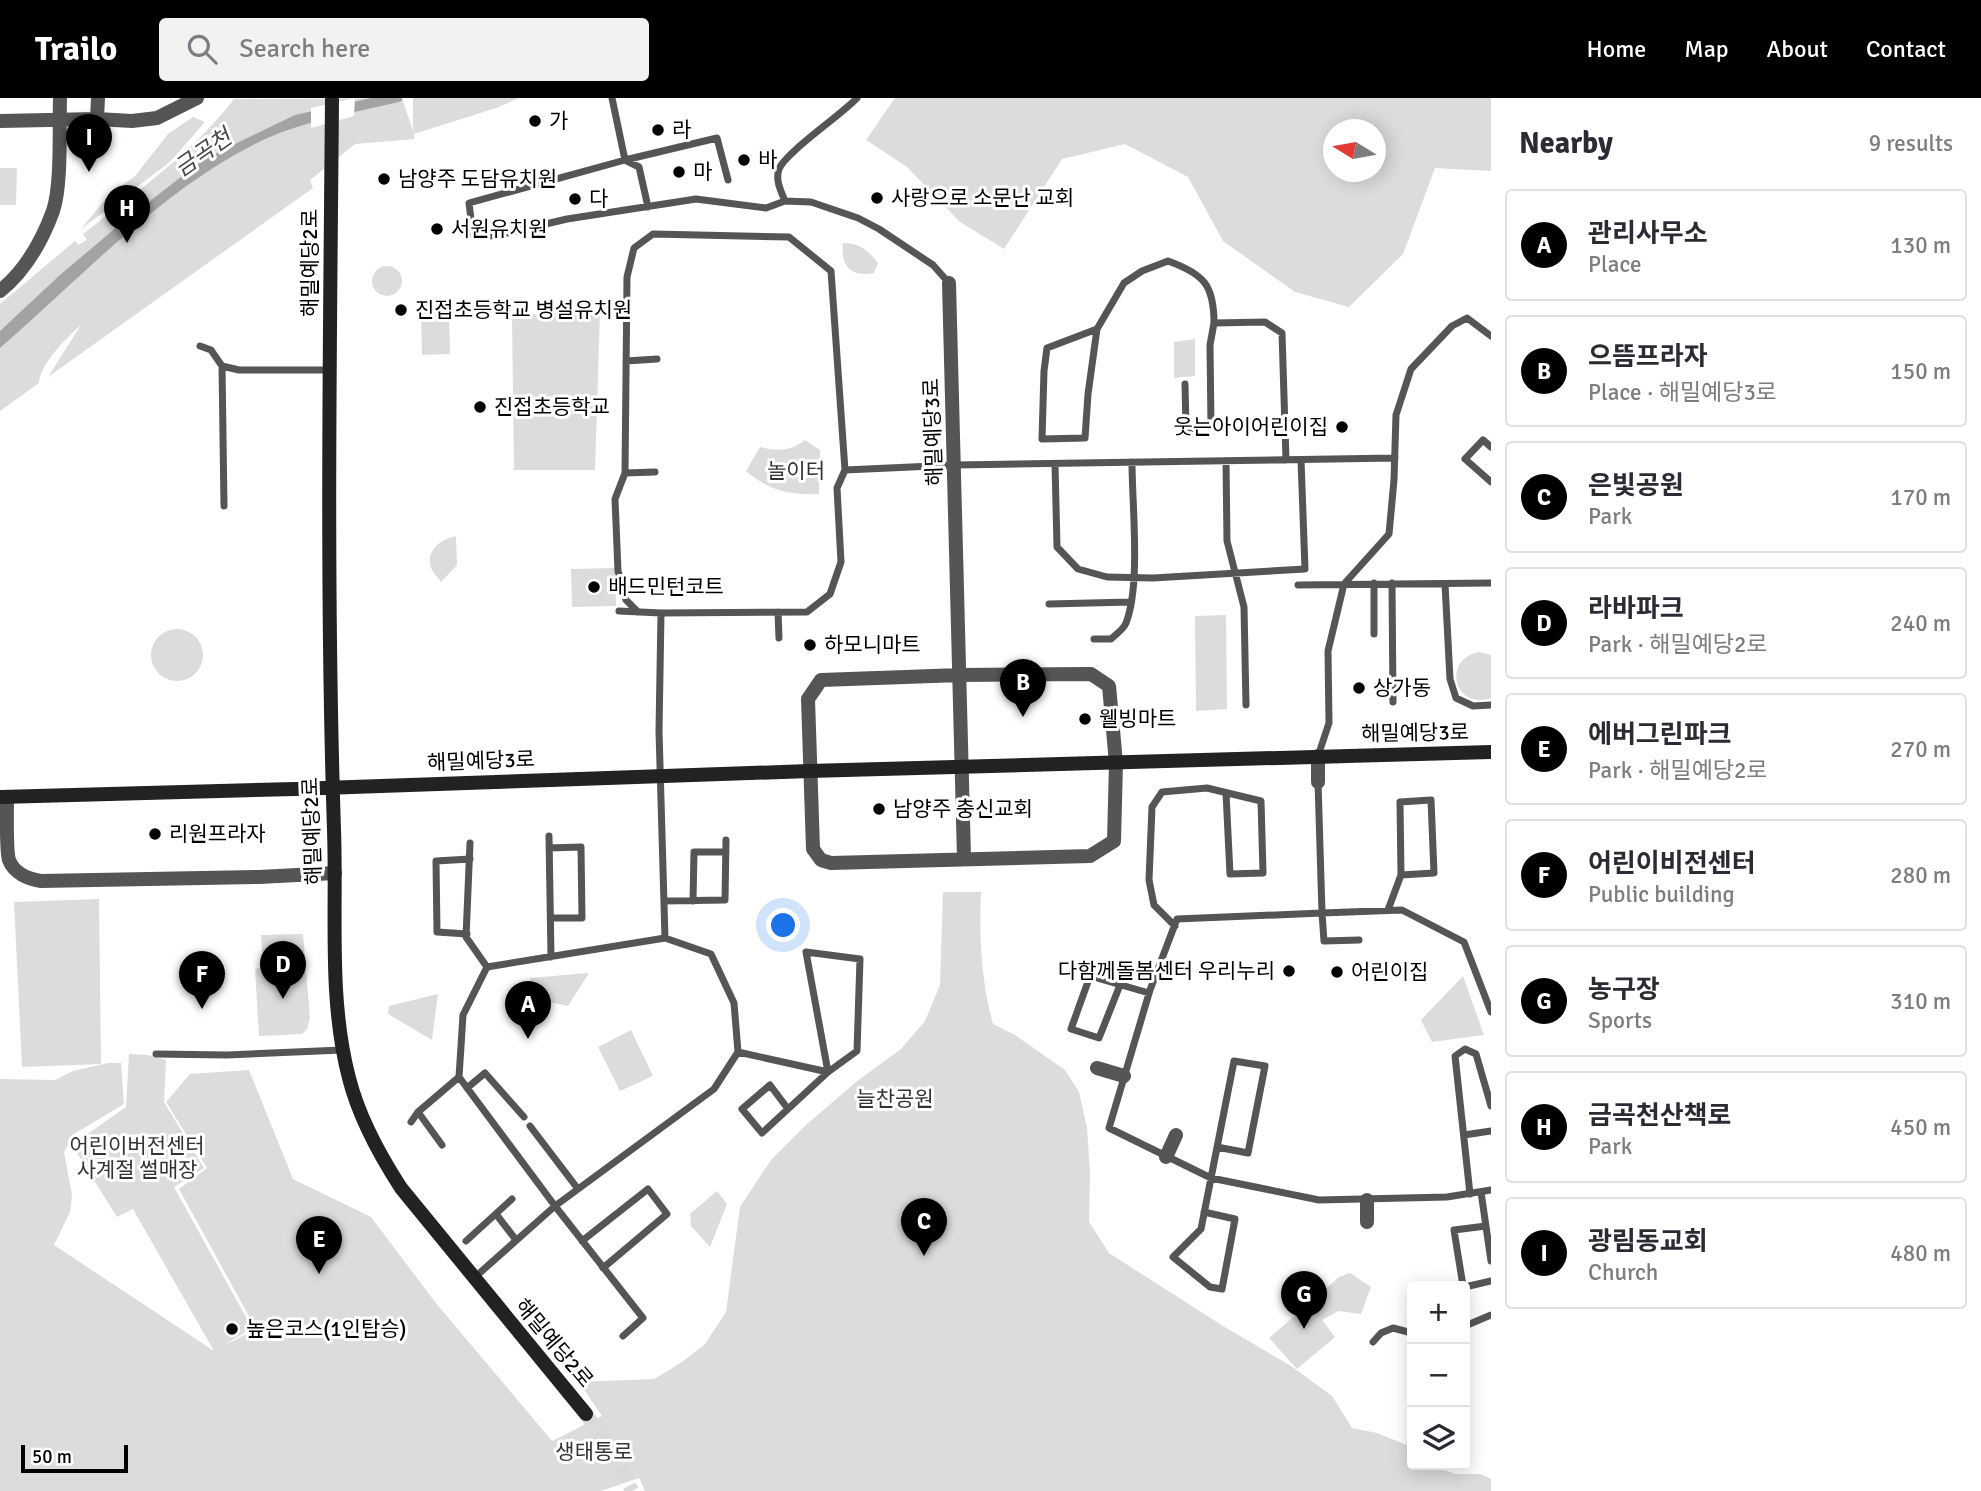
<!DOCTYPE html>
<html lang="en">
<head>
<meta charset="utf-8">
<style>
  :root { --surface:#fff; --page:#f2f2f3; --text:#2b2b33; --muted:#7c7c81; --line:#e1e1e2; --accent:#000 }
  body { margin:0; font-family:Signika,"Noto Sans KR",sans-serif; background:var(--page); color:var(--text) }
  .controls { position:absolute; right:21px; bottom:21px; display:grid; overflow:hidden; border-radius:7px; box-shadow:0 4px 18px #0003 }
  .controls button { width:63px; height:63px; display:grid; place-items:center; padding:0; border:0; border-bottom:2px solid var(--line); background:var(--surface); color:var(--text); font:35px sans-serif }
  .compass { position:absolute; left:1323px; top:21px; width:63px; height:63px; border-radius:50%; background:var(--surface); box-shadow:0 4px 18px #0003; rotate:281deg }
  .scale { position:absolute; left:21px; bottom:18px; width:107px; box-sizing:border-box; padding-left:7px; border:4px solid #000; border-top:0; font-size:19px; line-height:24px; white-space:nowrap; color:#000; -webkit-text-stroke:5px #fff; paint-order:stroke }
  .you { position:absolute; left:784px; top:828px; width:24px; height:24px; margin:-18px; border:5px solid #fff; border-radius:50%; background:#1a73e8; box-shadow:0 0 0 10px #1a73e833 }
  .badge { display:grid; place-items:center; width:46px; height:46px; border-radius:50%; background:var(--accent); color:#fff; font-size:23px; font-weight:700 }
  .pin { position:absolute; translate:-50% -58px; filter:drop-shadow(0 2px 4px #0008) }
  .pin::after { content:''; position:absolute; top:37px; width:24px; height:21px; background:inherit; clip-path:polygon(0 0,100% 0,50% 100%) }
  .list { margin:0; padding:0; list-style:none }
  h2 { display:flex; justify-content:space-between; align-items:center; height:91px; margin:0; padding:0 28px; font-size:30px }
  h2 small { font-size:23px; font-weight:400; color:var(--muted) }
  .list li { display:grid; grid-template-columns:46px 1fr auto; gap:21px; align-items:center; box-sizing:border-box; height:112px; margin:0 14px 14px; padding:0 14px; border:2px solid var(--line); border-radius:7px }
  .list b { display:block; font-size:26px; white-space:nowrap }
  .list p { margin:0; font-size:23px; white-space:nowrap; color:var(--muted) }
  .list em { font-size:23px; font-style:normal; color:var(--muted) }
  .icon { flex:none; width:38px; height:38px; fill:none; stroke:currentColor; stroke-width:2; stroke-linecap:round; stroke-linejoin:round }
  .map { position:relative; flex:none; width:1491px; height:1393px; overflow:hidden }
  header { display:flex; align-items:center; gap:42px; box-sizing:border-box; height:98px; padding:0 35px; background:var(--accent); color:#fff }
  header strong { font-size:33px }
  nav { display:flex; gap:38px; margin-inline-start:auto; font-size:24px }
  .search { width:490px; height:63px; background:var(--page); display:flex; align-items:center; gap:18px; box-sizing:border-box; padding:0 24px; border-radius:7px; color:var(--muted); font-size:26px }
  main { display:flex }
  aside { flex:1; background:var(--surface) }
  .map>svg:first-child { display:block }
  .green { fill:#dcdcdc; fill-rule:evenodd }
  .water { fill:#a3a3a3 }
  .pier { fill:#fff }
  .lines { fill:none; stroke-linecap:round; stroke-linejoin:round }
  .secondary-tunnel { stroke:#d9d9d9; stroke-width:14; stroke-dasharray:14 7; stroke-linecap:butt }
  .lane { stroke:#555; stroke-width:7 }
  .street { stroke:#555; stroke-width:14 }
  .secondary { stroke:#222; stroke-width:14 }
  .poi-dot { fill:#000; stroke:#fff; stroke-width:2.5 }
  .labels { text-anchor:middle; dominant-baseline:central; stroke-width:6; stroke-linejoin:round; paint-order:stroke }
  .poi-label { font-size:21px; fill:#000; stroke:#fff; text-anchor:start }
  .street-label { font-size:21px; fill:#000; stroke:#fff }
  .park-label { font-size:21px; fill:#333; stroke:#fff }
  .water-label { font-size:23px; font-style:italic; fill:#444; stroke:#fff }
</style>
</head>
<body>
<header>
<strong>Trailo</strong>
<div class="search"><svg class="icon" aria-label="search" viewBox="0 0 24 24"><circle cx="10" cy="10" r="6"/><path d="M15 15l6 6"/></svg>Search here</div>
<nav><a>Home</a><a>Map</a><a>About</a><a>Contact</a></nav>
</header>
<main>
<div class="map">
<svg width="1491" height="1393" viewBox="0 0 1491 1393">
  <rect width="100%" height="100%" fill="#fff"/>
  <path class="green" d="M402,0L413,33V0H519L496,10L414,36V41L355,46L310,82L313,90L48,279L81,227C67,239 40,266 39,285L0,313V206L75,143L78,147L87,142L83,136C137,94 192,55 234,1Z
    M895,0H1491V73L1435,70L1403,156L1349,209L1295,194L1223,143L1188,79L1125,46L1062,61L1004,151L960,124L907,69L866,42ZM1334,32H1376V74H1334Z
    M193,19L205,24L170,64L81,131L108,98L135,78L168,36Z
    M0,70H17L16,107H0Z
    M843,145C859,145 868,152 878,165L874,175C851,180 840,167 843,145Z
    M372 183a15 15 0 1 1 30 0a15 15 0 1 1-30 0Z
    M449,207L450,256L422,257L421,209Z
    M600,214L595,372H514L512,217Z
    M1195,241V278L1174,280V244Z
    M805,342L820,352L819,396C788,397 770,393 746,373L760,349C778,353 789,354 805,342Z
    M456,438L457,467L441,484C438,480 433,474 431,470C425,452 442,441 456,438Z
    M615,470L616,508L572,509L571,471Z
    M1226,517L1227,611L1196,613L1195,518Z
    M151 557a26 26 0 1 1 52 0a26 26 0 1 1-52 0Z
    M1480,554L1491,557V600C1454,613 1441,560 1480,554Z
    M943,794H981C979,839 981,882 993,926L1015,937L1065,972L1079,994L1087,1030L1090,1074L1089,1124L1109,1155L1223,1228L1291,1268L1332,1298L1352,1330L1377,1335L1409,1348L1412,1351V1367H1429L1455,1376H1481L1491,1381V1393H645L639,1380L601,1393H0V981L55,982L73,973L108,965H121L124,1006L74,1036L64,1054L72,1097L70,1114L54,1147L214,1253L133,1111L117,1119L72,1047L126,1009L129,956L147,957L166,962L164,1004L204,1070L174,1089L252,1230L223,1248L256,1231L179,1091L207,1070L166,1004L190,976L249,972L293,1081L371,1119L435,1204L552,1343L602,1318L579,1284L654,1281L682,1264L705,1246L726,1214L740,1109L771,1062L807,1026L856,984L901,951L925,923L940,887Z
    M99,801L101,966L22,969L14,804Z
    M303,836L310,920L307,931L302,936L259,938L255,871L263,869L261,837Z
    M589,875L568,908L528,900L530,880Z
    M1463,878L1484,937L1432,944L1421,922Z
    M438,896L432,942L388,916L389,908Z
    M631,932L653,978L620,993L598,949Z
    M717,1093L727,1106L710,1149L691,1128L690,1116Z
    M1350,1175L1371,1189L1361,1216L1338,1213L1322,1222L1335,1239L1297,1271L1269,1240L1339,1179Z"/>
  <path class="water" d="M371,0H402V3C356,15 306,22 263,42C164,89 82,179 0,250V233L60,177L118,128L204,61L295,17Z"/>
  <path class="pier" d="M355,0L354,18L311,30V10Z"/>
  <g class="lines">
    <path class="secondary-tunnel" d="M586,1316L614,1358L632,1393"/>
    <path class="lane" d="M612,0L625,62L639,69L648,109
      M728,82L717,40L625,62L469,105L473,137L495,138L567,121L696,101L766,110L785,103L811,104L858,120L879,131L933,167L949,185
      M785,103C781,93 775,82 779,71C785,55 841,17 857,0
      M1097,231L1047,250L1044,273L1042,341L1085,340L1088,296L1097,231L1124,185L1142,173L1168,163C1204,176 1214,187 1214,225
      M200,248L211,252L222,268L239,272H330
      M626,263L657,261
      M222,268L224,408
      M1185,286L1186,331L1211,329L1210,247L1214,225L1265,224L1282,235L1286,362
      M1491,349L1483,342L1465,361L1491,384
      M1226,363L1227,443L1244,509L1246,607
      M1055,366L1057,449L1078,471L1107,479L1153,480L1305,471L1301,362
      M845,372L955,367L1395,360
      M625,375L655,374
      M1374,485V536
      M1392,485L1393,604
      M1445,486L1450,581L1456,600L1473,608L1491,607
      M1298,487L1491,485
      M1049,506L1131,504
      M619,513L661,515
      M638,514L626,502L618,473L615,401L625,375L627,179L634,150L653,136L789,139L831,173L845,372L837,390L841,464L830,496L807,514L661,515L659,633L665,840
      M778,514L779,540
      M1094,541H1111C1116,536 1124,531 1126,525C1141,487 1132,407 1132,364
      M1318,658L1329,625L1328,553L1344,486L1389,436L1394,382L1396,317L1411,271L1452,228L1467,220L1491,238
      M1318,684L1322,815L1177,821L1150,892L1109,1030L1211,1080L1319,1102L1447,1099L1491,1092
      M549,738L551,859
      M470,745L466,839L487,869
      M549,750L581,749L582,820H551
      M664,803L725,802L726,742
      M693,803L694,754H726
      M1388,812L1401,777L1400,704L1431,702L1434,775L1401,777
      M1175,828L1154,807L1149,782L1152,709L1162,694L1207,690L1261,703L1263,775L1230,776L1226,695
      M467,836L437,834L436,763L470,761
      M665,840L711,856L734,905L738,954L714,991L555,1108L459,979L463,917L487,869Z
      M1359,842L1324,843L1322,815L1402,812L1464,844L1491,914
      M1120,887L1099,940L1071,931L1090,878L1149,895
      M738,954L828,974L806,854L860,861L857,953L828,974L762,1035L742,1011L770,987L788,1011
      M156,956L227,957L342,952
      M467,990L485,975L524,1019
      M411,1024L418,1014
      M530,1028L578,1091
      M1464,1037L1491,1033
      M442,1047L418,1014L459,979
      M1481,1094L1491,1163
      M1470,1096L1455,958L1465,951L1476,956L1491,1008
      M1204,1114L1235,1121L1222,1191L1210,1189L1173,1159L1201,1131L1234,963L1265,968L1248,1055L1217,1049
      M496,1116L516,1142
      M466,1143L512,1101
      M582,1143L648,1091L667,1116L603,1170
      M474,1180L555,1108L643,1220L623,1238
      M1463,1188L1454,1132L1486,1128
      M1465,1189L1491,1183
      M1465,1228L1491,1217
      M1373,1244L1381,1235L1393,1230L1412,1235"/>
    <path class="street" d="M97,21L98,0
      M0,23L97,21L132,23L157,20L197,0
      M949,185L964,760
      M0,193C25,173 42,143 53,113C62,86 59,30 60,0
      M1091,576L1109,588L1116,665L1114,743L1090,758L831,765L821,762L813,751L808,601L821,582L961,577Z
      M1318,684V658
      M7,699C7,711 6,753 9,762C14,775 28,781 41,783L259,779L335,775
      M1097,970L1124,978
      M1166,1059L1176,1037
      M1367,1124V1102"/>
    <path class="secondary" d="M332,0C330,244 326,488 334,732C337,814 328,900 349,980C359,1020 379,1056 401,1090L586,1316
      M0,699L295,691L809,673L1491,654"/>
  </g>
  <g class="poi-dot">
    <circle cx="535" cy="23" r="7"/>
    <circle cx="658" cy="32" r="7"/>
    <circle cx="744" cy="62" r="7"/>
    <circle cx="679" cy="74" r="7"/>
    <circle cx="384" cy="81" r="7"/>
    <circle cx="877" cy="100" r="7"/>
    <circle cx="575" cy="101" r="7"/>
    <circle cx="437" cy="131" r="7"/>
    <circle cx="401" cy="212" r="7"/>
    <circle cx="480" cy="309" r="7"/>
    <circle cx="1342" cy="329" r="7"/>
    <circle cx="594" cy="489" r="7"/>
    <circle cx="810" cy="547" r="7"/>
    <circle cx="1359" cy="590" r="7"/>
    <circle cx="1085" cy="621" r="7"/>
    <circle cx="879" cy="711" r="7"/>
    <circle cx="155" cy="736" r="7"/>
    <circle cx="1289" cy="873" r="7"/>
    <circle cx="1337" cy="874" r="7"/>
    <circle cx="232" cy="1231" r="7"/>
  </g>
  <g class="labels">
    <g class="poi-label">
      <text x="549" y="23">가</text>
      <text x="672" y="32">라</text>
      <text x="758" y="62">바</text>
      <text x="693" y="74">마</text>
      <text x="398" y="81">남양주 도담유치원</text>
      <text x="891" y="100">사랑으로 소문난 교회</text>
      <text x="589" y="101">다</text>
      <text x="451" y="131">서원유치원</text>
      <text x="415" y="212">진접초등학교 병설유치원</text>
      <text x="494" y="309">진접초등학교</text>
      <text x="1328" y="329" text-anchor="end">웃는아이어린이집</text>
      <text x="608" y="489">배드민턴코트</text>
      <text x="824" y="547">하모니마트</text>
      <text x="1373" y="590">상가동</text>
      <text x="1099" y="621">웰빙마트</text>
      <text x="893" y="711">남양주 충신교회</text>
      <text x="169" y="736">리원프라자</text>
      <text x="1275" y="873" text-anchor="end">다함께돌봄센터 우리누리</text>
      <text x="1351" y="874">어린이집</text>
      <text x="246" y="1231">높은코스(1인탑승)</text>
    </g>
    <g class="street-label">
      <text transform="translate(310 165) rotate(-90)">해밀예당2로</text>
      <text transform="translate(933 334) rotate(-92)">해밀예당3로</text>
      <text transform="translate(1415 635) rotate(-1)">해밀예당3로</text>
      <text transform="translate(481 663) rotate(-2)">해밀예당3로</text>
      <text transform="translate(312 733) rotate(-92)">해밀예당2로</text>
      <text transform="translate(554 1245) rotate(50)">해밀예당2로</text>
    </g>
    <g class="park-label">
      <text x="796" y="373">놀이터</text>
      <text x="895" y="1001">늘찬공원</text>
      <text x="137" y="1048">어린이버전센터<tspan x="137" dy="24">사계절 썰매장</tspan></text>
      <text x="594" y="1354">생태통로</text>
    </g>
    <g class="water-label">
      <text transform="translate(203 55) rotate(-35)">금곡천</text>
    </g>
  </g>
</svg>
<div class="controls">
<button>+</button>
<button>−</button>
<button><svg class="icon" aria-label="layers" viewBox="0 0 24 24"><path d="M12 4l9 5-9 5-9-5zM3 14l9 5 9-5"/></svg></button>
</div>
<svg class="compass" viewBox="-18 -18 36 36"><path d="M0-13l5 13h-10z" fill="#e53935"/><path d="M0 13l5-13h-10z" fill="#7c7c81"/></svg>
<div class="scale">50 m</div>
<div class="you"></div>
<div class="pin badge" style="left:528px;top:941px">A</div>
<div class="pin badge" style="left:1023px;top:619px">B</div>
<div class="pin badge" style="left:924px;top:1158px">C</div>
<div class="pin badge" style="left:283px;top:901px">D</div>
<div class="pin badge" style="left:319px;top:1176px">E</div>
<div class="pin badge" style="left:202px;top:911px">F</div>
<div class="pin badge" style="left:1304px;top:1231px">G</div>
<div class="pin badge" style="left:127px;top:145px">H</div>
<div class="pin badge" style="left:89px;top:74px">I</div>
</div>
<aside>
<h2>Nearby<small>9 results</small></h2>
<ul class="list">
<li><span class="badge">A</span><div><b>관리사무소</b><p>Place</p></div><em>130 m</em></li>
<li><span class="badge">B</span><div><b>으뜸프라자</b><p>Place · 해밀예당3로</p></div><em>150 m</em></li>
<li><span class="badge">C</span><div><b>은빛공원</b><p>Park</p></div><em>170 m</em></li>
<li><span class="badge">D</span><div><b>라바파크</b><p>Park · 해밀예당2로</p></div><em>240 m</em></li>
<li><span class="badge">E</span><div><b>에버그린파크</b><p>Park · 해밀예당2로</p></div><em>270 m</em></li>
<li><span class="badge">F</span><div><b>어린이비전센터</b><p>Public building</p></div><em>280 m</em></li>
<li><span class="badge">G</span><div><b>농구장</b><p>Sports</p></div><em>310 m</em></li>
<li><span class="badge">H</span><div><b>금곡천산책로</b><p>Park</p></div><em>450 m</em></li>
<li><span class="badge">I</span><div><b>광림동교회</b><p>Church</p></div><em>480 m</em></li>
</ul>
</aside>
</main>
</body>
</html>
